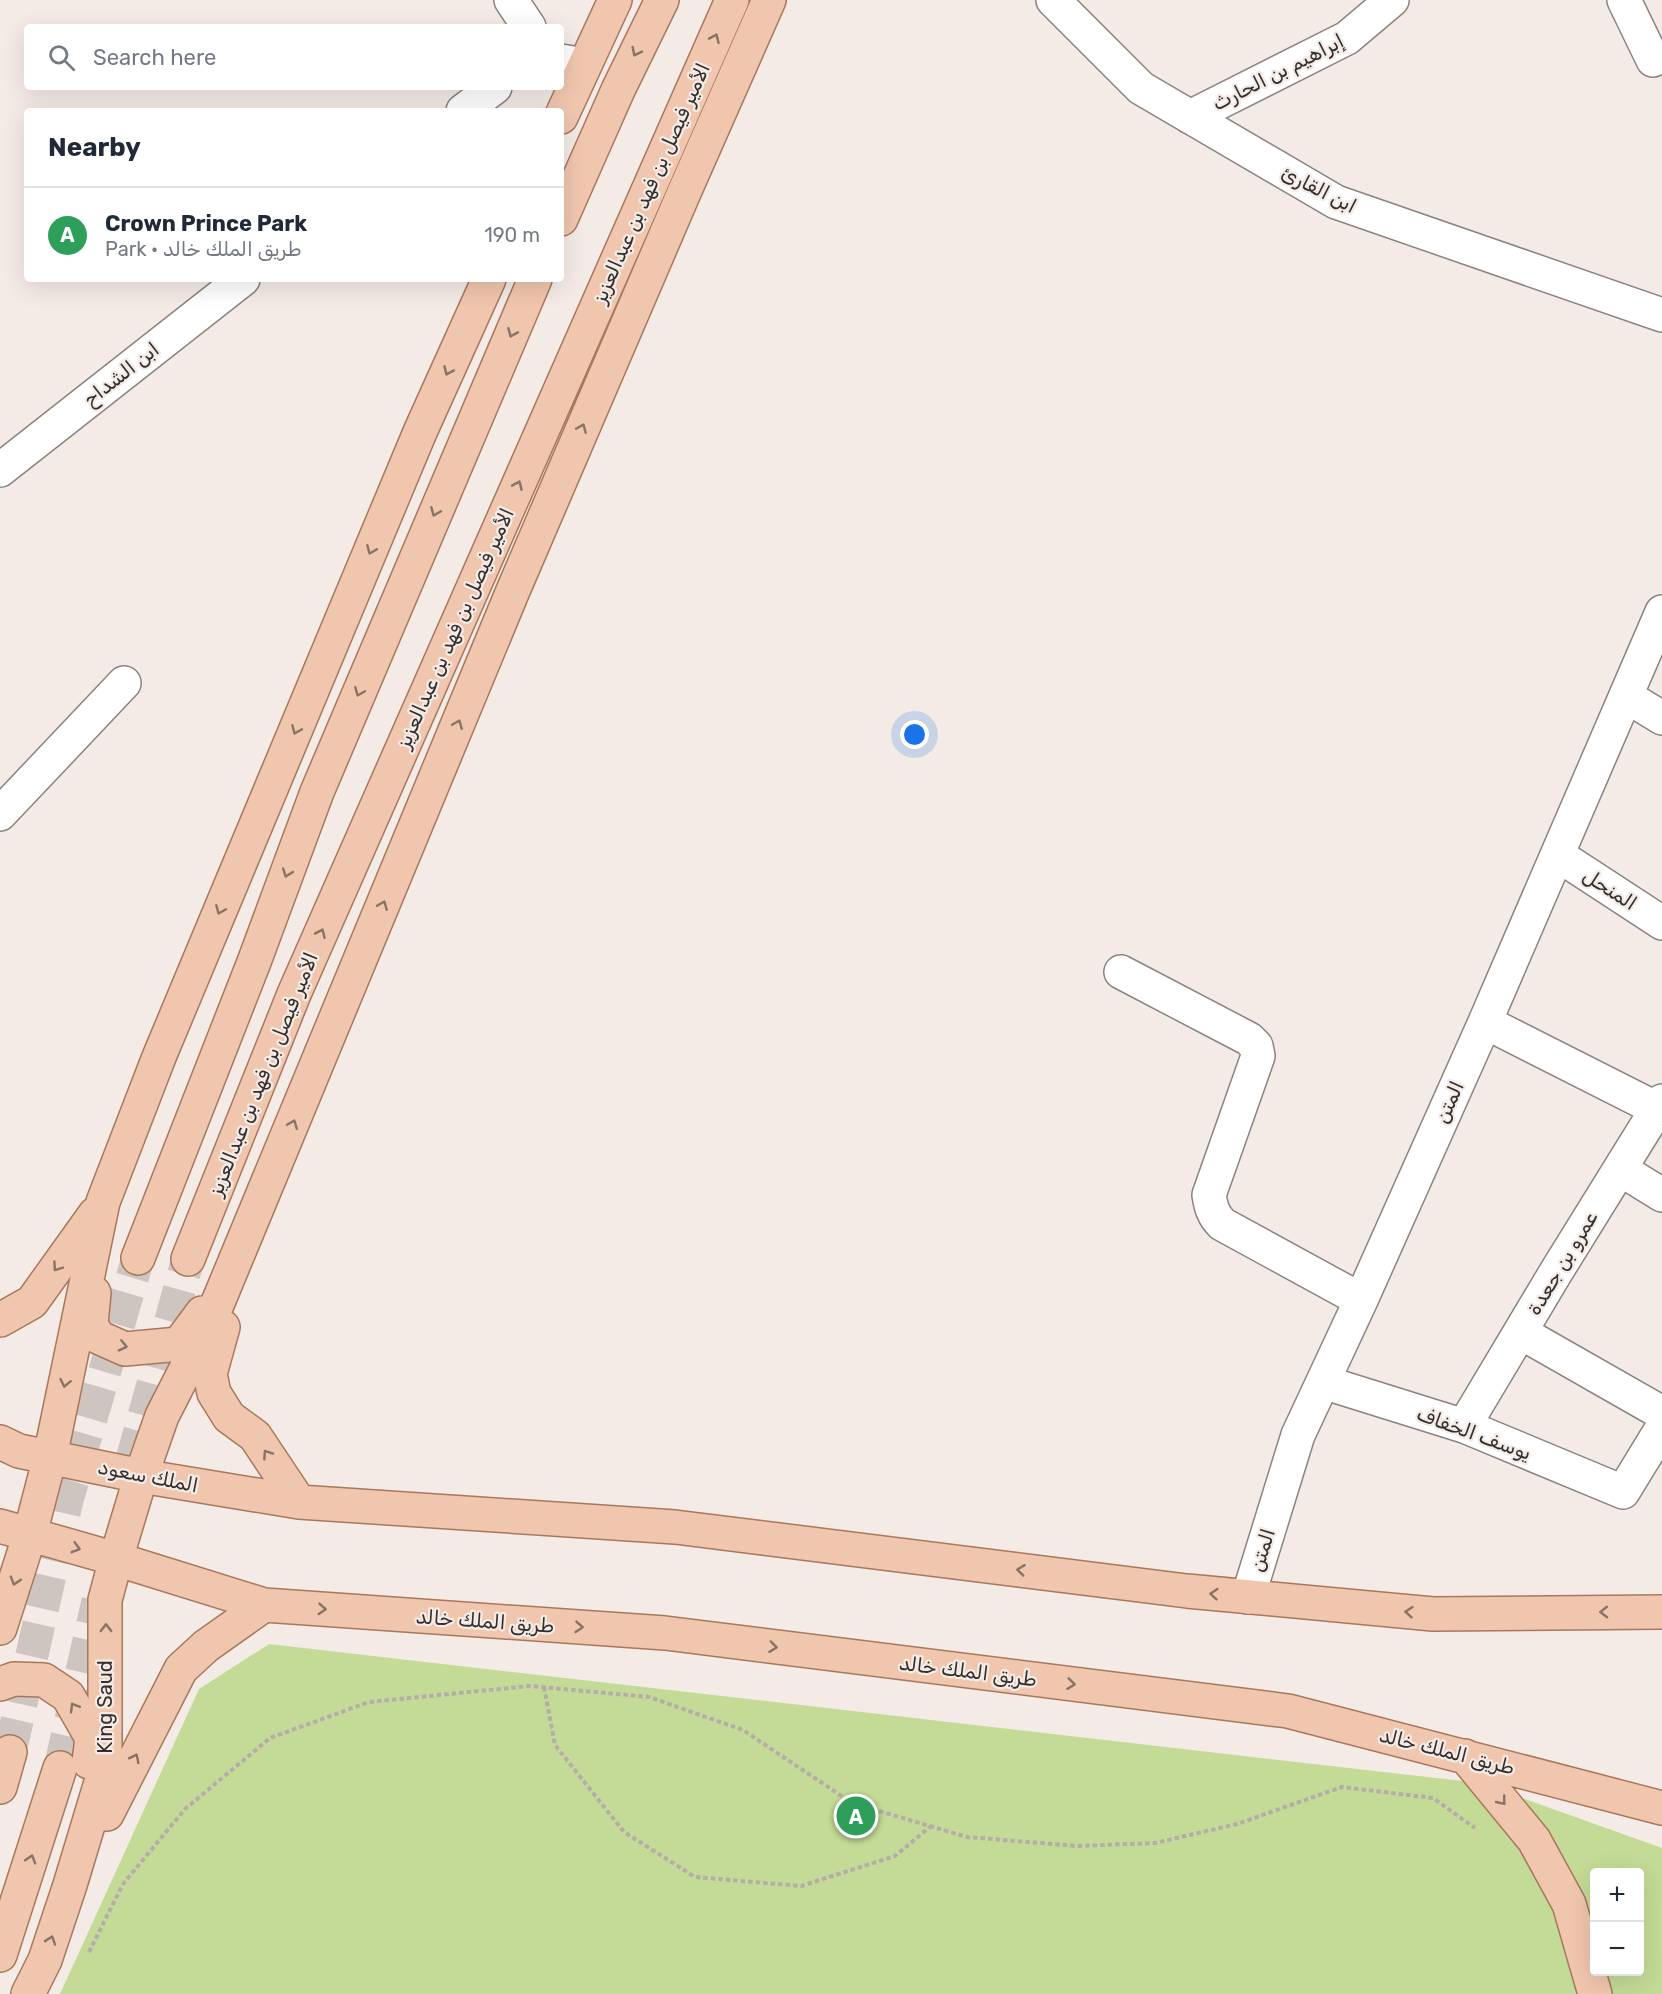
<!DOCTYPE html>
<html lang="en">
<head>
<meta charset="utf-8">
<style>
  :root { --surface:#fff; --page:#f2f2f3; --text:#1f2937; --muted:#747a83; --line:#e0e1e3; --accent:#317844 }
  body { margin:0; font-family:Rubik,Vazirmatn,sans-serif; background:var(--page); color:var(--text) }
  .controls { position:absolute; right:18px; bottom:18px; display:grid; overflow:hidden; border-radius:6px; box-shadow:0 6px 24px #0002 }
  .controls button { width:54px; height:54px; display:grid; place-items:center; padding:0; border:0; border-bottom:2px solid var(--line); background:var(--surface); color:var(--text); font:30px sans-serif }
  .you { position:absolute; left:915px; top:735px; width:21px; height:21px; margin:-15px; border:4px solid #fff; border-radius:50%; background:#1a73e8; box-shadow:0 0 0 9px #1a73e833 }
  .badge { display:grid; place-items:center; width:39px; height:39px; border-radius:50%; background:var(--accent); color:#fff; font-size:20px; font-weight:700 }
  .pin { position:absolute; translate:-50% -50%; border:3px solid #fff; box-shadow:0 2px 6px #0006 }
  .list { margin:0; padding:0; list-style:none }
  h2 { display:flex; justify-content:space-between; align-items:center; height:78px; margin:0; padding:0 24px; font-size:26px }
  h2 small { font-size:20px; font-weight:400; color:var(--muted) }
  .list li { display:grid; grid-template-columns:39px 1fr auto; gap:18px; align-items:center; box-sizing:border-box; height:96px; padding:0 24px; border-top:2px solid var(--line) }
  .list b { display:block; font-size:22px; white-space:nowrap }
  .list p { margin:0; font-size:20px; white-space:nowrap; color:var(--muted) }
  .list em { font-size:20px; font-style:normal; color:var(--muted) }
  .icon { flex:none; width:33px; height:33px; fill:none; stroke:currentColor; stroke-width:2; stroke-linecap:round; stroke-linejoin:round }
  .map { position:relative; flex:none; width:1662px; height:1994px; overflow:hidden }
  .search { position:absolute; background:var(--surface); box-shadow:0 6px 24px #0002; left:24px; top:24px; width:540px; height:66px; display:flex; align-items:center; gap:15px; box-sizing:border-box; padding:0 21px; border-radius:6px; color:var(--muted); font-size:22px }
  .panel { position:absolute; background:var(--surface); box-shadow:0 6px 24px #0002; left:24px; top:108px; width:540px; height:174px; border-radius:6px }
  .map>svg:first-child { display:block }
  .green { fill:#c3db96; fill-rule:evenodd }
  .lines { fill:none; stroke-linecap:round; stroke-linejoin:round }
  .major-tunnel { stroke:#cec5c1; stroke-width:33; stroke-dasharray:33 16; stroke-linecap:butt }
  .minor-casing { stroke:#8c837e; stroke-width:36 }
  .major-casing { stroke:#a7785e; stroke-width:36 }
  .path { stroke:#b5ada9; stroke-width:4; stroke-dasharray:4.5 3; stroke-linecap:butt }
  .minor { stroke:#fff; stroke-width:33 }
  .major { stroke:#f0c6ae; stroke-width:33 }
  .oneway { stroke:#887367 }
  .labels { text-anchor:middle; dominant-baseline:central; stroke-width:4.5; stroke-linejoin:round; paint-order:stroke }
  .street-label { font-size:20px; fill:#322f2d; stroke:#f5ebe6 }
</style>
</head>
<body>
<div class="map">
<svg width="1662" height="1994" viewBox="0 0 1662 1994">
  <rect width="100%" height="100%" fill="#f5ebe6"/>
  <path class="green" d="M269,1644L1480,1783L1662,1848V1994H60L199,1689ZM1594,1872H1640V1972H1594Z"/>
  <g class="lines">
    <path class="major-tunnel" d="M131,1463L188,1259
      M10,1752L67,1500L138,1258
      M60,1768L98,1601"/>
    <defs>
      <path id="minor" d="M511,0L529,27
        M1053,0L1141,88L1336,202L1662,315
        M1624,0L1653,60
        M561,61L584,65
        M463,111L495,87
        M1190,117L1347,38L1392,0
        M0,470L243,279
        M1626,696L1662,718
        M0,814L124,683
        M1558,855L1662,923
        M1121,972L1249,1039L1256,1046L1258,1056L1209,1195C1211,1207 1213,1215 1222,1224L1361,1300
        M1485,1022L1657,1109
        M1620,1169L1662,1195
        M1520,1332L1662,1413
        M1323,1382L1464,1426L1623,1492L1662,1428
        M1464,1426L1556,1272L1662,1101
        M1248,1597L1298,1435L1361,1300L1485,1022L1662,612"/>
      <path id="major" d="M561,117L615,0
        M561,219L618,90L662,0
        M138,1258L254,962L317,792L535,279
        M188,1259L294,994L732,0
        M94,1293L91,1324L98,1337L125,1349L179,1344L202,1313
        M0,1320L32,1302L95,1214
        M223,1327L210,1374L214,1393L229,1417L255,1436L299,1502
        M0,1442L19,1451L141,1476L299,1502L675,1527L1187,1591L1433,1614L1662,1612
        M0,1526L116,1559L264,1605L665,1633L1288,1711L1662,1808
        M0,1628L30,1534L50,1457L103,1202L159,1057L420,432L489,279
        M0,1684L14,1679L44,1680L68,1696L92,1738L89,1762
        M1465,1756L1534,1840L1569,1904L1595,1994
        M0,1787L10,1752
        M107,1814L181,1669L206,1646L264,1605
        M0,1955L60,1768
        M28,1994L45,1960L70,1885L105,1769V1600L116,1559L141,1476L162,1416L209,1324L512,593L683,195L769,0"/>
    </defs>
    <use href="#minor" class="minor-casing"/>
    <use href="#major" class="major-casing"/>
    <path class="path" d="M544,1687L555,1745L624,1832L695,1877L801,1886L895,1856L931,1826
      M89,1952L123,1884L185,1809L270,1738L369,1702L530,1686L649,1697L743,1730L852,1803L967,1837L1077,1846L1155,1843L1237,1824L1342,1787L1433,1798L1475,1828"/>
    <use href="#minor" class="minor"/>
    <use href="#major" class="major"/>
  </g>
  <defs><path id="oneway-chevron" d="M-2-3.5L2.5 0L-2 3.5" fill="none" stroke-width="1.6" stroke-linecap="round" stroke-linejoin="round" transform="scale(1.5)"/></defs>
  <g class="oneway">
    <use href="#oneway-chevron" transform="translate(715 38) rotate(-66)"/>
    <use href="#oneway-chevron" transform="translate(636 52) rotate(116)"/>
    <use href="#oneway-chevron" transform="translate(512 333) rotate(114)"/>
    <use href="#oneway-chevron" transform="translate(448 371) rotate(114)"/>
    <use href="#oneway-chevron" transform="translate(582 428) rotate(-67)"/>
    <use href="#oneway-chevron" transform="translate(518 485) rotate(-66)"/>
    <use href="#oneway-chevron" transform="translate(435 512) rotate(113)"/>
    <use href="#oneway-chevron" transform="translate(371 550) rotate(113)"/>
    <use href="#oneway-chevron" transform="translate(359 692) rotate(113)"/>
    <use href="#oneway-chevron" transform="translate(458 724) rotate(-68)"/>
    <use href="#oneway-chevron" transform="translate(296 730) rotate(113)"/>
    <use href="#oneway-chevron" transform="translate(287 873) rotate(110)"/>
    <use href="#oneway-chevron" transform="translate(383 905) rotate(-68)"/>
    <use href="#oneway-chevron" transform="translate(220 910) rotate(113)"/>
    <use href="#oneway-chevron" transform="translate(321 933) rotate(-66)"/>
    <use href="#oneway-chevron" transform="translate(293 1124) rotate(-68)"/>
    <use href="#oneway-chevron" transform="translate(57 1267) rotate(125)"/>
    <use href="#oneway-chevron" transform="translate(123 1346) rotate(13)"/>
    <use href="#oneway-chevron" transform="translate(65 1383) rotate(102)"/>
    <use href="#oneway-chevron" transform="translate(267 1454) rotate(-124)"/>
    <use href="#oneway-chevron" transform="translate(76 1548) rotate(16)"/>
    <use href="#oneway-chevron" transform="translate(1021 1570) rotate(-173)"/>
    <use href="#oneway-chevron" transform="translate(15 1581) rotate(107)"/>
    <use href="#oneway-chevron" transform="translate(1214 1594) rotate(-175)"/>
    <use href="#oneway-chevron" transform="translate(322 1609) rotate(4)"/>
    <use href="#oneway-chevron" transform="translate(1409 1612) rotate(-175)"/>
    <use href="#oneway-chevron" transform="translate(1604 1612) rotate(179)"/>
    <use href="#oneway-chevron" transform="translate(579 1627) rotate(4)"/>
    <use href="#oneway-chevron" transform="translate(106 1628) rotate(-90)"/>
    <use href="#oneway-chevron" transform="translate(773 1647) rotate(7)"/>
    <use href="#oneway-chevron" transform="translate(1071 1684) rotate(7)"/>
    <use href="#oneway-chevron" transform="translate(74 1707) rotate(-121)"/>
    <use href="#oneway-chevron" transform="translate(135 1758) rotate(-63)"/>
    <use href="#oneway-chevron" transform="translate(1502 1801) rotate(51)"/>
    <use href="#oneway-chevron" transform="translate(31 1859) rotate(-73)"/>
    <use href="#oneway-chevron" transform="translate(51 1940) rotate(-71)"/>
  </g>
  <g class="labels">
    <g class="street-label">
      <text transform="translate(1278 72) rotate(-27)">إبراهيم بن الحارث</text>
      <text transform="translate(651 183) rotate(-66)">الأمير فيصل بن فهد بن عبدالعزيز</text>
      <text transform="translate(1319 189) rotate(27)">ابن القارئ</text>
      <text transform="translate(121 374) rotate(-38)">ابن الشداح</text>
      <text transform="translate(455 628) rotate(-66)">الأمير فيصل بن فهد بن عبدالعزيز</text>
      <text transform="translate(1610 889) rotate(33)">المنحل</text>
      <text transform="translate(263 1074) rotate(-68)">الأمير فيصل بن فهد بن عبدالعزيز</text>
      <text transform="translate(1449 1102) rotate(-66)">المتن</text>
      <text transform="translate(1562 1263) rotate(-59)">عمرو بن جعدة</text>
      <text transform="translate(1474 1433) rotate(20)">يوسف الخفاف</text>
      <text transform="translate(148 1476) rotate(11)">الملك سعود</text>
      <text transform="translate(1262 1550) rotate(-73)">المتن</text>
      <text transform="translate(485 1621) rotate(4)">طريق الملك خالد</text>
      <text transform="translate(968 1671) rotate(7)">طريق الملك خالد</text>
      <text transform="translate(105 1707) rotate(-90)">King Saud</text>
      <text transform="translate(1447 1751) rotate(14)">طريق الملك خالد</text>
    </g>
  </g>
</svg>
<div class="controls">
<button>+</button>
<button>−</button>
</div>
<div class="you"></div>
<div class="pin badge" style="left:856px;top:1816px;background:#2e9e5b">A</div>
<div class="search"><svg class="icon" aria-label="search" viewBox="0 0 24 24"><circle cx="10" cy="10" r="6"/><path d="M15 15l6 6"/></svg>Search here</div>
<section class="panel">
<h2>Nearby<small></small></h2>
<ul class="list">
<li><span class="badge" style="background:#2e9e5b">A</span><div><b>Crown Prince Park</b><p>Park · طريق الملك خالد</p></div><em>190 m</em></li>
</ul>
</section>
</div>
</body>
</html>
